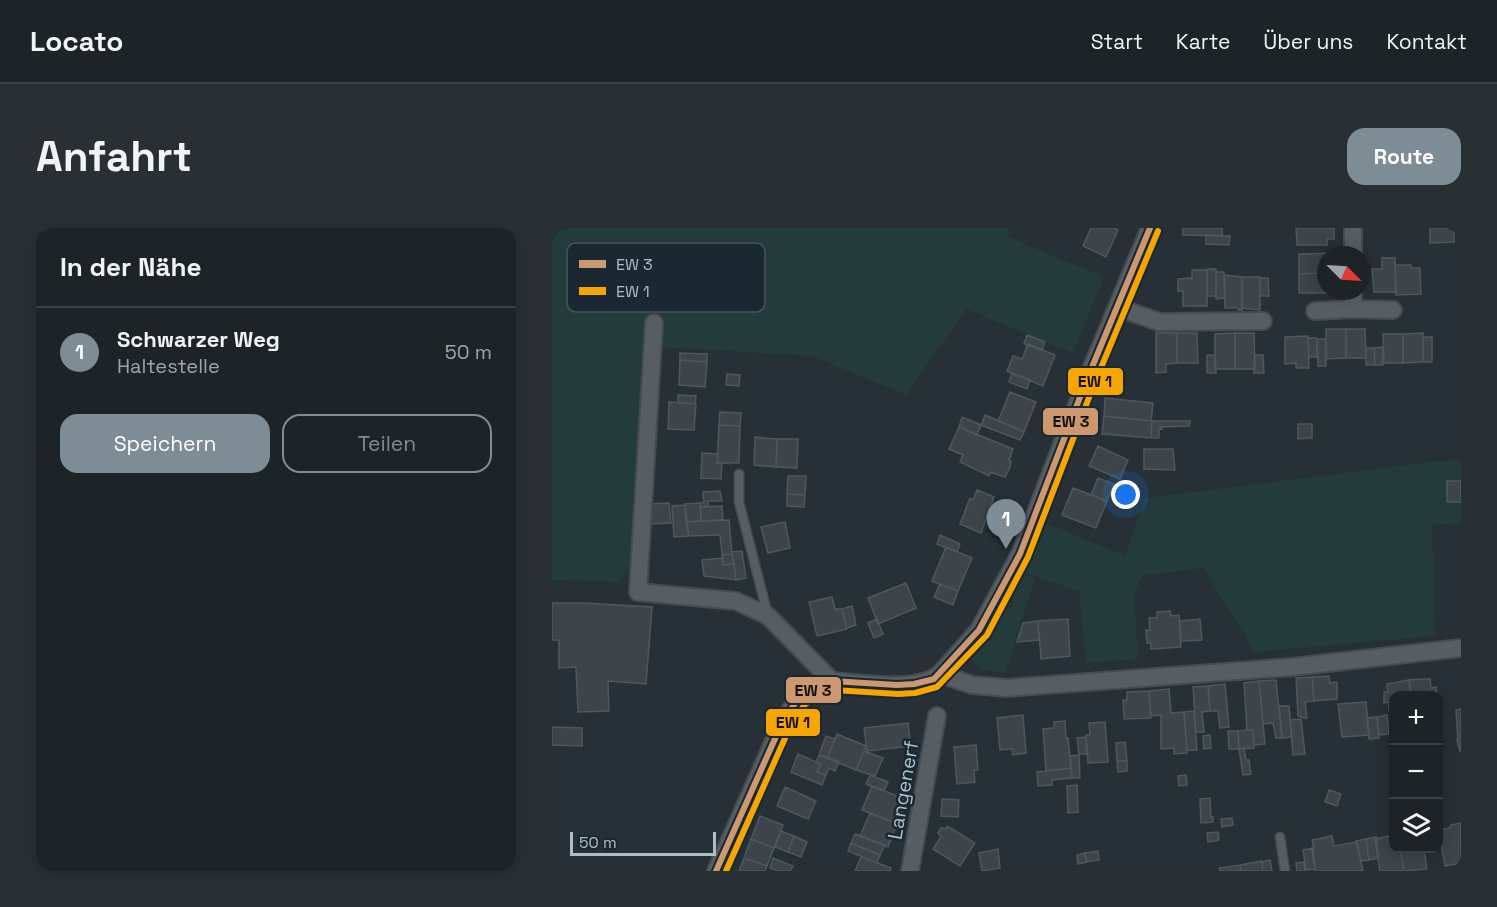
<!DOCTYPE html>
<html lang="de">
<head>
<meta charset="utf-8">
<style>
  :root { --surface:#1c2428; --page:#293034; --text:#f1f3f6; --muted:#a0a4a8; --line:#3a4145; --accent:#7e8c95 }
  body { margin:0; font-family:"Space Grotesk",sans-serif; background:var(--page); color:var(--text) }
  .controls { position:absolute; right:18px; bottom:18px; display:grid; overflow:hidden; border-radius:12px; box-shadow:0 3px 15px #0003 }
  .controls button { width:54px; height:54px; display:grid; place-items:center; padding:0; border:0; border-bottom:2px solid var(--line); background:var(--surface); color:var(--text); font:30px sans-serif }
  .compass { position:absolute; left:765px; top:18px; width:54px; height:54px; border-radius:50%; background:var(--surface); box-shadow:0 3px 15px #0003; rotate:114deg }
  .scale { position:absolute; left:18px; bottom:15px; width:146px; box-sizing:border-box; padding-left:6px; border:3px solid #aebec8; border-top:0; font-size:16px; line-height:21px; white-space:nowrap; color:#aebec8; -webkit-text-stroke:4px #192831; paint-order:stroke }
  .you { position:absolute; left:574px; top:267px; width:21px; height:21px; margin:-15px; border:4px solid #fff; border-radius:50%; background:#1a73e8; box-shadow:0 0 0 9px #1a73e833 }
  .badge { display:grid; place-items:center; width:39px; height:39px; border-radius:50%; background:var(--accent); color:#fff; font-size:20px; font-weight:700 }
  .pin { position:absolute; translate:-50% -50px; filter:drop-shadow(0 2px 3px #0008) }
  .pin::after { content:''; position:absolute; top:32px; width:21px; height:18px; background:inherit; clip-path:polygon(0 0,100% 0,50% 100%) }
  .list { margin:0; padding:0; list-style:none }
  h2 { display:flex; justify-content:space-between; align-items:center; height:78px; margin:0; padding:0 24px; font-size:26px }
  h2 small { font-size:20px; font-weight:400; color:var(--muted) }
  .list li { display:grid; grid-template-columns:39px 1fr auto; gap:18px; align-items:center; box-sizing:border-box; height:90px; padding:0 24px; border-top:2px solid var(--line) }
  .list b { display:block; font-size:22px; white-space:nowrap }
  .list p { margin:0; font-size:20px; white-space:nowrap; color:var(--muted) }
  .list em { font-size:20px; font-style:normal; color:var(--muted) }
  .actions { display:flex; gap:12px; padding:18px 24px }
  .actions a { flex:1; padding:14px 0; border:2px solid var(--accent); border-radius:18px; text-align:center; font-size:21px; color:var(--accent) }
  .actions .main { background:var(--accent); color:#fff }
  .icon { flex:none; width:33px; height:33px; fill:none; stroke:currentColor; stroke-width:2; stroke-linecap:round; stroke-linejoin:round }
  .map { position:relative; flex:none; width:909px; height:643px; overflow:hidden; border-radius:18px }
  header { display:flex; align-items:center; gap:36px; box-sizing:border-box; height:84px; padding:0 30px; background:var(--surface); border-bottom:2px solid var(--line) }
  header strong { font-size:28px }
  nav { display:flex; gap:33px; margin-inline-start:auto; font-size:21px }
  .intro { display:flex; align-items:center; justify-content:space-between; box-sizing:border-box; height:144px; padding:0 36px }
  h1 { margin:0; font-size:42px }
  .button { padding:15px 27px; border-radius:18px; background:var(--accent); color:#fff; font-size:21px; font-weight:700 }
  main { display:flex; gap:36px; padding:0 36px }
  aside { flex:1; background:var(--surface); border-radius:18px; box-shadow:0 3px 15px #0003 }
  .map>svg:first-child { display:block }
  .green { fill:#233b3a }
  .building { fill:#3d454a; stroke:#4d585e; stroke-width:1.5 }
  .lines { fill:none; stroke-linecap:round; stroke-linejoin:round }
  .lane-casing { stroke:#444c50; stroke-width:11 }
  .street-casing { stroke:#444c50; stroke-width:20 }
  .lane { stroke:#565e64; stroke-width:8 }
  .street { stroke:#565e64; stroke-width:16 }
  .bus-1-casing { stroke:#192831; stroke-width:10 }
  .bus-2-casing { stroke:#192831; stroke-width:10 }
  .bus-1 { stroke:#cd976f; stroke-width:6 }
  .bus-2 { stroke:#f7a600; stroke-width:6 }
  .labels { text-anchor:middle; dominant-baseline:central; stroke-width:5; stroke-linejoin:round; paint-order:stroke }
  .street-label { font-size:20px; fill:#aebec8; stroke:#192831 }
  .key { fill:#192831; stroke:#46555e; stroke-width:1.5 }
  .key-label { font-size:16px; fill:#aebec8 }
  .line-badge { stroke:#192831; stroke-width:2 }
  .pale-badge-label { font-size:16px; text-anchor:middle; font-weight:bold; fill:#111 }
</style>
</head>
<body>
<header>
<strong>Locato</strong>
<nav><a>Start</a><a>Karte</a><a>Über uns</a><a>Kontakt</a></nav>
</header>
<div class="intro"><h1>Anfahrt</h1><a class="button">Route</a></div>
<main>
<aside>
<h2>In der Nähe<small></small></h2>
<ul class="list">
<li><span class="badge">1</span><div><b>Schwarzer Weg</b><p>Haltestelle</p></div><em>50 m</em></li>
</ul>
<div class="actions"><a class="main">Speichern</a><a>Teilen</a></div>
</aside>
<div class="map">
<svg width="909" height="643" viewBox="0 0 909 643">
  <rect width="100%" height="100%" fill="#263036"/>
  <path class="green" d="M0,0H457L456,9L552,49L521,125L414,81L354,167L260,128L106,119L82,335L67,354L0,352Z
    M909,232V295L880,297L883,408L703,424L651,340L591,348L582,365L586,431L534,435L527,363L473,345L495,295L573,328L593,270L886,233Z
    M471,346L483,350L453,445L428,442L419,431L442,401L453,380L458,382L462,374L458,372Z"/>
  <path class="building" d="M539,0H562L566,2L554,29L531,18Z
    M631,0H670V8L631,7Z
    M744,0H782V11H775V17H745Z
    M878,0H902V14L878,15Z
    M654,7L678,8L677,17L654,16Z
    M782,25V27H774V45L747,46V26Z
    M830,30H843L844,64H822L820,41H830Z
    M843,37H859V40H868L869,66L844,67Z
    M655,41H664V68H655Z
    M640,42H655V78H631V63H626V51L640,50Z
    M664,44H672L673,70L664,71Z
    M774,45V63H782V65H747V46Z
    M672,47L690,49V82H686V80H673Z
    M690,49H708V82L690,80Z
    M708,50H716L717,68H708Z
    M774,101H794V130L774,131Z
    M794,101H813L814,130H794Z
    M604,105H625V135L614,136V144L604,145Z
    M625,105H645L646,135H625Z
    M683,105V141H663V106Z
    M683,105H702L703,141H683Z
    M871,105V134L851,135V106Z
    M831,106H851V135H832Z
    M475,107L493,114L490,122L472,116Z
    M756,108L757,140H744V135L733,136V109Z
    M871,109H880V134H871Z
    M756,110H765V129H757Z
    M765,111H774V138H766Z
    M476,116L503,127L491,158L455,143L461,128L470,131Z
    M831,119V137H823L822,120Z
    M814,120H822L823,137H814Z
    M128,125L155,126V134L128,132Z
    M655,127H663L664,145H655Z
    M703,127H711L712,145H702Z
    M128,132L155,134L153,159L127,157Z
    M460,145L478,152L475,161L457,154Z
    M175,146L188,147L187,158L174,157Z
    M458,164L484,174L472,204L446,193Z
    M126,167L144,168L143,176L126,175Z
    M553,170L601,175L599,193L552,188Z
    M117,174L144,176L142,202L116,201Z
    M168,184L189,185L188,198L167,197Z
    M433,187L472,204L468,212L429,197Z
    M552,188L600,193L599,210L550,206Z
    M410,189L429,197L425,207L407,199Z
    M600,193H638L637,198L609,199L610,201H607V210H599Z
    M746,196H760V210L746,211Z
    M167,197L188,198L187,235H165Z
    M407,199L461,221L457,232L459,233L458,239L453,249L438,244L437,248L408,234L411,227L397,221Z
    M203,209L225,211L224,239L202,237Z
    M225,211H246L245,240L224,239Z
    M546,218L576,232L568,251L537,238Z
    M592,221H621L623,242L592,241Z
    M150,225L166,226L165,235H170L169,251L149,250Z
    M236,248H254L253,267L235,266Z
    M546,250L562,256L555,273L539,267Z
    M895,253H909V274H895Z
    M521,260L555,273L544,300L510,287Z
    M425,262L442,269L429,305L408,296L418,270L421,272Z
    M168,263L170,273H156V279H149L148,275L152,274L151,264Z
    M235,266L253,267L252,279L235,278Z
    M117,275L119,295L99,296L98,276Z
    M148,275L149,293L134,294L133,276Z
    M133,277L137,308L122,309L120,278Z
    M170,278L171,292L149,293V279Z
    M177,292L180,326L170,327L168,307L137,308L134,294Z
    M233,294L238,320L216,325L209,299Z
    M388,307L408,316L405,324L385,316Z
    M394,319L420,330L406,363L380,353Z
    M190,323L194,350L184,352L180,324Z
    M180,326L182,336L171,337L170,327Z
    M171,330V337L182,336L184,352L152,348L150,332Z
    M354,355L364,380L326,396L316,370Z
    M388,356L406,363L401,377L382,369Z
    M280,369L283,381H290L295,401L265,408L257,374Z
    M0,375H32L100,379L94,456L56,453L57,483L26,484L24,439L7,440V412H0Z
    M300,378L304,397L295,400L290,381Z
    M618,383L619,388L627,387L629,419L599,421V415H595L594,402H598L597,390H605V384Z
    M325,391L331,406L322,410L316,395Z
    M516,391L518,428L489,431L486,393Z
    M648,391L650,412L629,413L628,393Z
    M486,393L487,412L465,414L471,395Z
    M777,448L778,455L785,454V471L762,473L760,449Z
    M760,449L762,473L753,474L755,490H752L746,488L744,450Z
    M870,451H878L879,460L884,459L885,467H859L857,452Z
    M724,452L730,510H724L721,495L711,496L707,453Z
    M857,452L859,467H842V482H837V474L832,475V464H836L835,456Z
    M707,453L713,516L702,517L701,502H695L692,455Z
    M673,456L677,499L668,500L666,483H658L656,458Z
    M656,458L658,483L650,484L652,504H644L641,459Z
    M617,461L619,485L632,484L635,525L622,526V520L609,521V487L599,488L597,463Z
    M597,463L599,490L572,491L571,472H575V464Z
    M814,474L817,507L790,509L786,476Z
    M727,478H737L740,509L730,510Z
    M909,481V523H908L905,512H906L904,482Z
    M642,483L645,522H635L632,484Z
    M471,487L474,525L461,527L460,521L448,522L445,490Z
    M835,487L837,506L827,507L825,489Z
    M824,489H825L827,510L817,511L815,490Z
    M749,491L753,526L741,527L738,492Z
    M513,493L514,510H516L519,540L494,543L491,501L502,500V494Z
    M553,494L556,534L536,535L534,507H538L537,495Z
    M356,495L359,518L315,523L312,500Z
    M0,499L30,500V518L0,517Z
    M695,502H701L702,520L687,521L686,503Z
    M676,503H686L687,521H677Z
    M285,506L314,518L304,542L275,530Z
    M658,507L659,520L652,521L651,508Z
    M274,508L283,511L275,530L267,527Z
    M534,509L535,526H527L525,510Z
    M573,514L575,533H565L564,515Z
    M424,517L426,542H422L423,554L405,556L402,519Z
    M692,520L694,532H697L699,546L691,547L687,521Z
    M312,523L331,530L323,548L304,542Z
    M246,526L269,536L265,544L274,547L270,557L239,544Z
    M267,527L287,534L283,543L277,540L274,547L265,544L269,536L264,534Z
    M527,527L528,550H520L518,528Z
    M565,533H575V543L566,544Z
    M519,540L520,550L500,552V557L486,558L485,544Z
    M318,547L336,554L332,563L314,556Z
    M634,547L635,557L627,558L626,548Z
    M525,557L526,584L516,585L515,558Z
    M320,558L355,572L345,596L310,582Z
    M233,559L264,573L256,591L225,578Z
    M777,562L789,566L785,578L773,574Z
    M658,570L659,589H661V594L649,595L648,571Z
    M390,571L407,572L406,589L389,588Z
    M318,585L345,596L336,619L308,608Z
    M208,588L231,597L222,620L199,611Z
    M680,590L681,597L670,599L669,591Z
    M909,595V635L893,638L886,599L888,602L897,600L899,597Z
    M395,598L423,615L408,638L381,621L389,609L386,605L389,600L394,601Z
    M229,603L242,608L236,624L223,619Z
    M666,604L667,612L656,614L655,605Z
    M303,606L333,617L328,627L299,615Z
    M842,607V620H848L852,643H828L823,611Z
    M242,608L255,614L249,629L236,624Z
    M780,608L782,618L805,614L811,643H763L760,621H762L760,612Z
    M824,609L826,630L817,632L814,611Z
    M199,611L222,620L215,638L192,630Z
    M814,611L817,632L809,633L804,613Z
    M299,615L328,627L325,635L296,623Z
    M761,620L763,641L754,642L751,622Z
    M848,620H872L875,641L852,643Z
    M446,621L448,640L430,643L427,625Z
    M546,623L547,632L535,634L533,625Z
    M533,625L535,634L526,636L525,627Z
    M309,629L339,640L338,643H303Z
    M192,630L215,638L213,643H187Z
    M221,630L241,638L238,643H227L218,640Z
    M718,632L720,643H711L710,634Z
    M710,633L711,643H689L688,637Z
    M752,634L753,643H745L744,635Z
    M688,637L689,643H668L667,640Z"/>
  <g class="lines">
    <defs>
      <path id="lane" d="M187,246V274L216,388
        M728,609L733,643"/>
      <path id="street" d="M801,27V0
        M565,79L607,94L711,93
        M801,81L841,82
        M763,83L801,81V63
        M102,95L86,364L184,373L216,388L280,453C309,455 365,465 388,446L427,402L468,326L533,156L598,0
        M388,446L420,457L455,460L740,439L909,420
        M164,643L230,495L247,469L280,453
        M358,643L385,488"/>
    </defs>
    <use href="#lane" class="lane-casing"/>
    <use href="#street" class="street-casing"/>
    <use href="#lane" class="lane"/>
    <use href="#street" class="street"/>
    <defs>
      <path id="bus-1" d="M164,643L230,495L247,469L280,453L345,457L362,456L382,451L427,402L468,326L533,156L598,0"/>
      <path id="bus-2" d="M174,643L238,499L253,476L282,462L346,466L363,465L385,459L435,407L476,329L541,159L606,3"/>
    </defs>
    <use href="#bus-1" class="bus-1-casing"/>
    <use href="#bus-2" class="bus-2-casing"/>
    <use href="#bus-1" class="bus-1"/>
    <use href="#bus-2" class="bus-2"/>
  </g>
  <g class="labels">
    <g class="street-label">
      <text transform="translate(351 562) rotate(-80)">Langenerf</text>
    </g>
  </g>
  <rect x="15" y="15" width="198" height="69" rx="9" class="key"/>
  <rect x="27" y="32" width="27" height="8" fill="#cd976f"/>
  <rect x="27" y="59" width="27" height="8" fill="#f7a600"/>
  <g class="key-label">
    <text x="64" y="42">EW 3</text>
    <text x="64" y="69">EW 1</text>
  </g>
  <g class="line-badge">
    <rect x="515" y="139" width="57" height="29" rx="6" fill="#f7a600"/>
    <rect x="490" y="179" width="57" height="29" rx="6" fill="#cd976f"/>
    <rect x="233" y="448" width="57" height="28" rx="6" fill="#cd976f"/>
    <rect x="213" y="480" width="56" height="29" rx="6" fill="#f7a600"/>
  </g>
  <g class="pale-badge-label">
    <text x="543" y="159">EW 1</text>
    <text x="519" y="199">EW 3</text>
    <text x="261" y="468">EW 3</text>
    <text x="241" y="500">EW 1</text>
  </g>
</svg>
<div class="controls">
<button>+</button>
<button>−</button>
<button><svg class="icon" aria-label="layers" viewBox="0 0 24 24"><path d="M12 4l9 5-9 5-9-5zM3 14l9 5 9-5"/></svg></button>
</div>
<svg class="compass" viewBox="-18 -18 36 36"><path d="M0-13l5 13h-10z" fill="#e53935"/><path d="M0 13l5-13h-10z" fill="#a0a4a8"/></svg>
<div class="scale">50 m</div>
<div class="you"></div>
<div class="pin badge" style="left:454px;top:321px">1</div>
</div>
</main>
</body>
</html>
